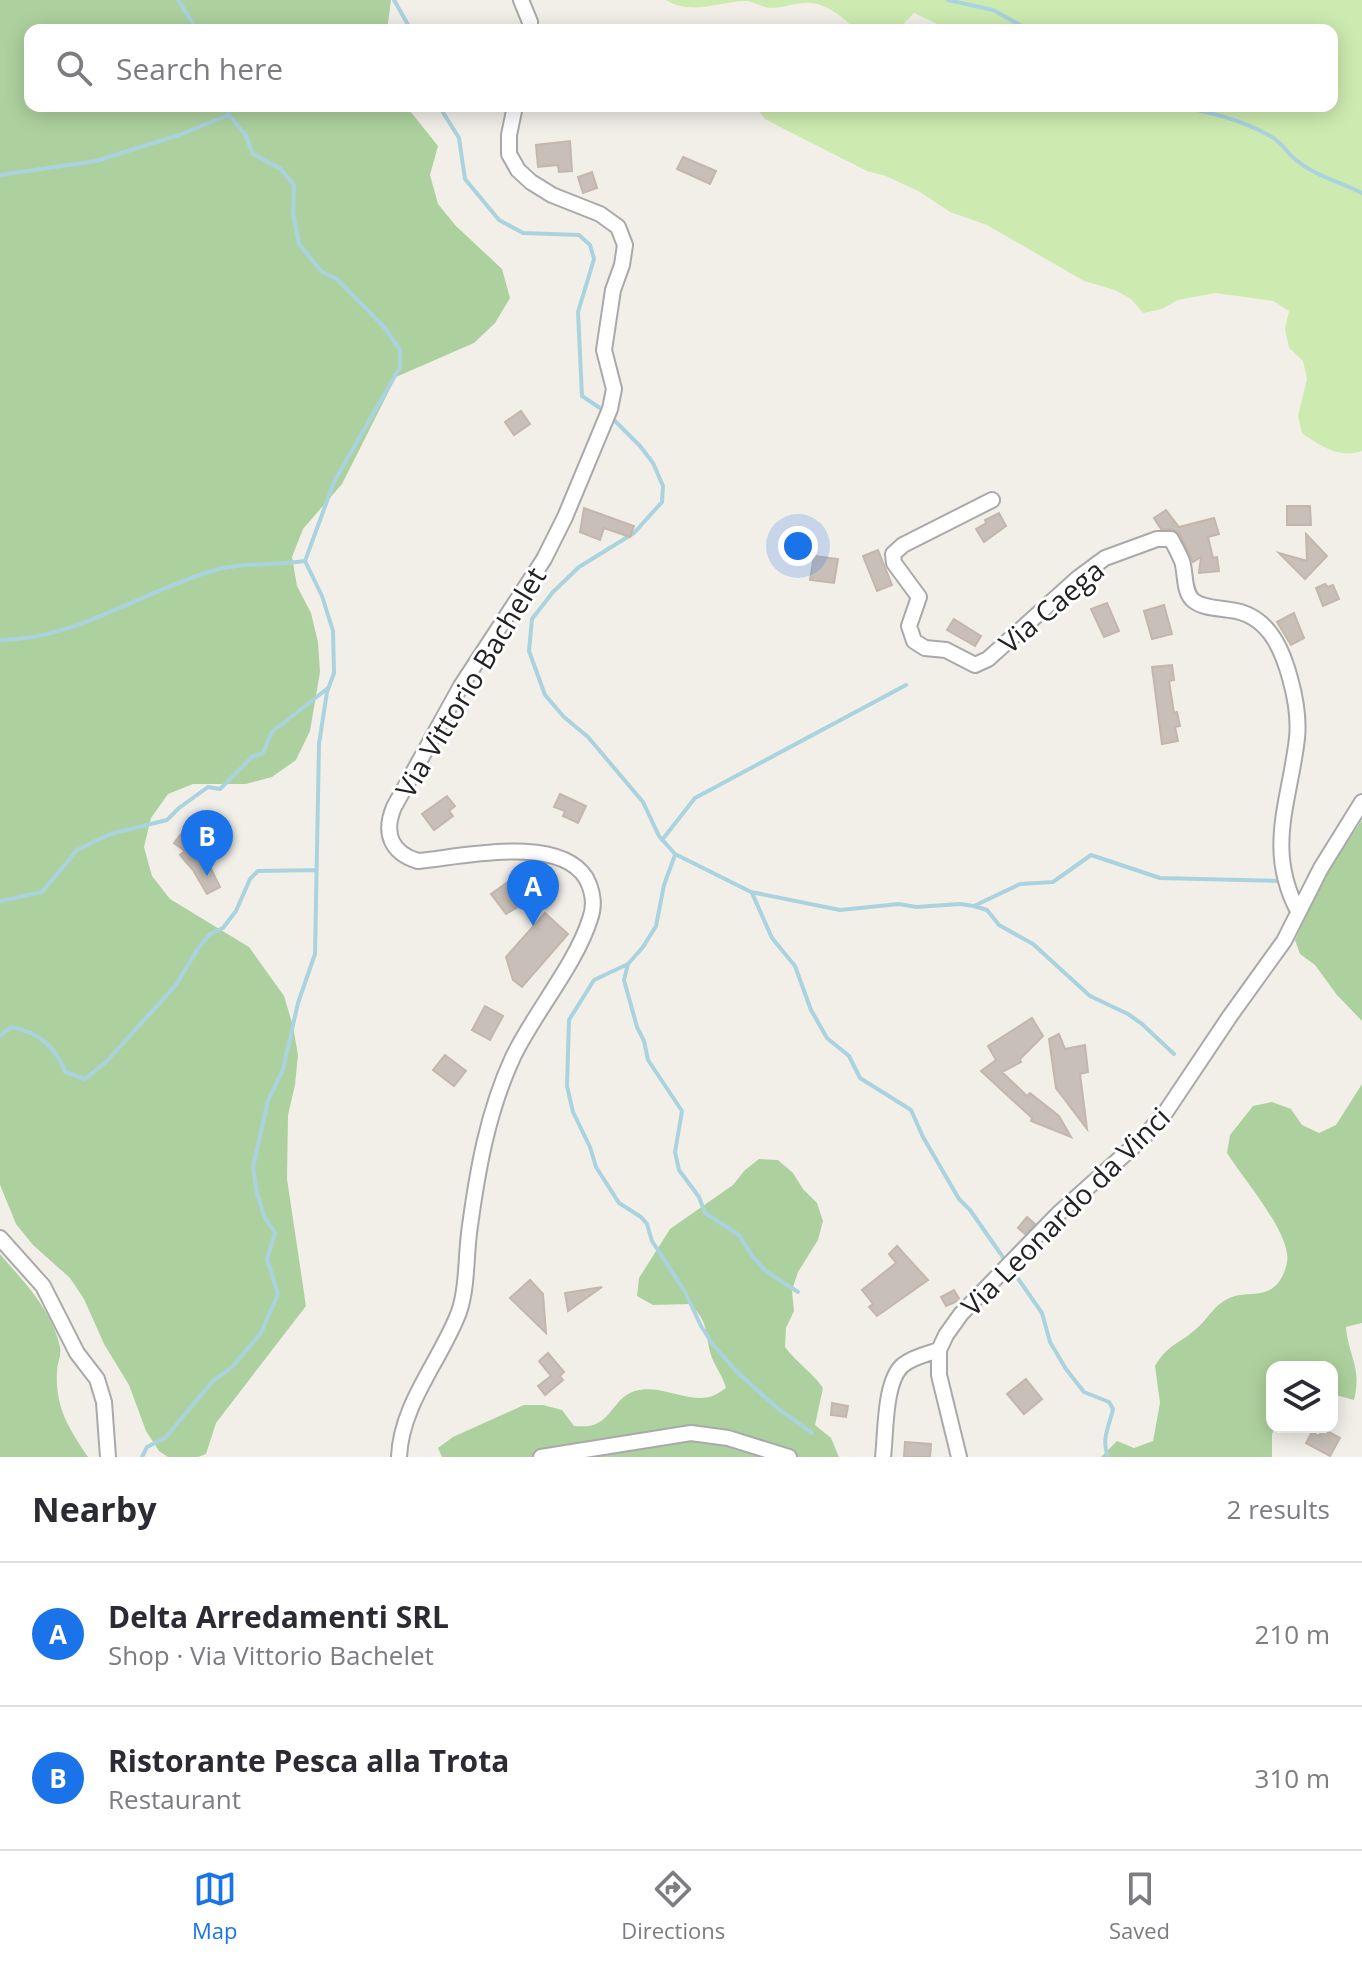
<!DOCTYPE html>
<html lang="en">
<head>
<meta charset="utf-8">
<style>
  :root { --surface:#fff; --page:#f2f2f3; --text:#2b2b33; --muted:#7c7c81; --line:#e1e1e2; --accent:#1a73e8 }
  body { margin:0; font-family:"Open Sans",sans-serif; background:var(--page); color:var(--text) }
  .controls { position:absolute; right:24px; bottom:24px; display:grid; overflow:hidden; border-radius:16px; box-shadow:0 4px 20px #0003 }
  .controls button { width:72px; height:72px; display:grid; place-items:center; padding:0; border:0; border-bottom:2px solid var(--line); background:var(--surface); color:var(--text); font:40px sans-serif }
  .you { position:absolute; left:798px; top:546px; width:28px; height:28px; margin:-20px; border:6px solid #fff; border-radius:50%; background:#1a73e8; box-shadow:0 0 0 12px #1a73e833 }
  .badge { display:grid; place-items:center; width:52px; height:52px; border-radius:50%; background:var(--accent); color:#fff; font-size:26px; font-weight:700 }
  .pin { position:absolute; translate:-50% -66px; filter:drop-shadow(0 2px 4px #0008) }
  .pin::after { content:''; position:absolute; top:42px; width:28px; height:24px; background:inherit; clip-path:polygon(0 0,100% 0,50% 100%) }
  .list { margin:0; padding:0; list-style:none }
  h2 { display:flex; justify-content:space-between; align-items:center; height:104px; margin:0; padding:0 32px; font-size:34px }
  h2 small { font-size:26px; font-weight:400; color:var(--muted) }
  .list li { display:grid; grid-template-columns:52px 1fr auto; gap:24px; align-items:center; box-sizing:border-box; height:144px; padding:0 32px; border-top:2px solid var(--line) }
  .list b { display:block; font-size:30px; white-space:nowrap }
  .list p { margin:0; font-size:26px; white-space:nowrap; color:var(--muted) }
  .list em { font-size:26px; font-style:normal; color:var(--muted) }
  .icon { flex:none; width:44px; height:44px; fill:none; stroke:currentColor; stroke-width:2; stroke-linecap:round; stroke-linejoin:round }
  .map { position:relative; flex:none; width:1362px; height:1457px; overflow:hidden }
  .search { position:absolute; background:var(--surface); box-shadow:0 4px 20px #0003; left:24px; right:24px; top:24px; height:88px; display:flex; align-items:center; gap:20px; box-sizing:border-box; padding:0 28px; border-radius:16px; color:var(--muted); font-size:30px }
  .sheet { height:392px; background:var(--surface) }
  nav { display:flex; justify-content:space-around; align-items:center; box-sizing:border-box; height:112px; border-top:2px solid var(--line); background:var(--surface); font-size:22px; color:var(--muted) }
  nav a { display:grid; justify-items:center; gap:4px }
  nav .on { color:var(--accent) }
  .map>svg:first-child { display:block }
  .grass { fill:#cdebb0 }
  .forest { fill:#add19e }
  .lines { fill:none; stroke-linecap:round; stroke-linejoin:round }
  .stream { stroke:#aad3df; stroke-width:4 }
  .building { fill:#c7bfb8; stroke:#c4b6ab; stroke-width:2 }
  .minor-casing { stroke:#a9a9a9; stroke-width:18 }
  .minor { stroke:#fff; stroke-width:14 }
  .labels { text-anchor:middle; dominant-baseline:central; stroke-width:6; stroke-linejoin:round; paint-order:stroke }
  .street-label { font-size:28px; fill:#222; stroke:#fff }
</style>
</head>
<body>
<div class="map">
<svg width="1362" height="1457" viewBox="0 0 1362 1457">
  <rect width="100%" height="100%" fill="#f2efe9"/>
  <path class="grass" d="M666,0H1362V451C1340,459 1320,446 1302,433L1298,416L1307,379L1303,361L1289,348L1285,329L1289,311L1273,301L1215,293L1178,300L1162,309L1143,313L1131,299L1115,290L1084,281L987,225L950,212L920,192L886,176L867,171L782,128L765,119L755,106H1332V30H950L914,13L897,30H857C842,17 824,0 802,3C791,4 782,8 771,8C763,8 755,2 747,1C721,1 691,16 666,0Z"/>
  <path class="forest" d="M0,0H391L387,30H30V106H406L438,146L430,175L438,204L456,226L502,269L510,298L495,323L474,343L396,377L342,484L303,529L292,557L297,586L311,613L318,642L320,672L310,731L296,760L272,777L246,784H193L168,794L151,818L144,847L152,876L170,899L249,947L284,996L293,1026L298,1055L295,1085L288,1115L287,1179L306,1306L216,1423L206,1454L198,1457H168L159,1451L146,1431L129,1385L104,1344L84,1299L70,1278L33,1245L16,1224L0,1185Z
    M1362,820V1021L1337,995L1315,965L1300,954L1295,940L1323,878Z
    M1362,1084V1323L1346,1327C1349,1359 1362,1366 1354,1400L1332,1394V1367H1272V1427H1275L1272,1434V1457H1101L1117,1441L1134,1448L1153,1441L1160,1403L1155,1366C1169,1343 1178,1345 1196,1329C1209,1318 1215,1303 1232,1297C1245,1292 1262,1297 1274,1287C1282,1281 1289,1264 1287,1254C1284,1226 1243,1178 1227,1153L1230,1135L1253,1106L1272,1102L1291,1109L1302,1125L1319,1133L1336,1125Z
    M759,1159L778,1160L793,1173L803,1189L817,1203L823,1221L818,1240L798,1272L792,1290L794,1311L786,1328L785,1347C797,1363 812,1372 823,1388L815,1425L831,1438L839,1457H442L438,1448L453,1437L524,1405H543L562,1410L574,1426C580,1426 588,1427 593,1425C612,1419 615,1397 635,1391C660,1384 684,1402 709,1397C715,1396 721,1391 726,1388C723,1376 713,1364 710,1352C705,1329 708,1322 690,1304L653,1305L637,1296L639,1278L670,1229L733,1185L745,1170Z
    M0,1254C23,1281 53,1311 60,1347C62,1355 57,1363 57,1371C55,1408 69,1428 88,1457H0Z"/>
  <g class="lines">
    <path class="stream" d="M178,0L197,30
      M394,0L411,30
      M948,0L993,10L1029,30
      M439,106L459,138L465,179L499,220L523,233L579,235L590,245L594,259L578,312L582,396L606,412
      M1176,106C1210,112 1243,120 1272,137C1282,143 1286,152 1295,159C1313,175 1340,182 1362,193
      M0,175L96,161L179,135L229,115
      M612,418L640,446L653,463L663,486L662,502L634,533L579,567L553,592L532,619L529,651L545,695L564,717L588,737L643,802L659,836L675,854L751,892L840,910L899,904L916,907L960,904L974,906L1020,884L1053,882L1091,855L1160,878L1282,881
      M0,640C75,640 141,592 212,571C241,562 274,566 304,561
      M662,840L695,798L906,685
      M675,855L664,885L656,926L643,947L628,964L594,980L569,1020L567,1086L573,1112L590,1147L596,1167L619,1203L641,1217L647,1224L652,1241L685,1292L701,1326L714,1346L737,1372L776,1407L812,1433
      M752,893L772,938L795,966L811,1010L827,1038L849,1056L860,1078L911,1110L923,1137L959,1199L970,1210L1042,1313L1050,1342L1066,1369L1084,1392L1109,1402L1113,1409C1109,1427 1101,1439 1108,1457
      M0,901L42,892L77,850L110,834L167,820L179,808L208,787L220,789L252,757L263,753L272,732L328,688
      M974,906L987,910L999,925L1033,944L1090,996L1128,1014L1142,1024L1174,1054
      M628,964L624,980L637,1027L644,1041L648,1060L682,1111L675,1152L679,1170L699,1197L705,1213L739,1235L753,1257L766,1271L798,1292
      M0,1036L11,1027C38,1032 56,1046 65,1072L85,1079L106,1062L176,985L199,947L210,934L223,928L236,911L250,879L258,871L317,870
      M142,1457L147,1447L165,1438L212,1382L233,1366L261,1333L278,1294L267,1259L275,1233L264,1216L257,1193L253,1167L268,1101L283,1069L298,1003L315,954L319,744L327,692L334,673L333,631L322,596L305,561L334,482L400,367V350L385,328L337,279L322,272L299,244L293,214L294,185L281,169L253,154L246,136L229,115L226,106"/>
  </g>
  <path class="building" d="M570,141L572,171L559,172L558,165L538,167L536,145Z
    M683,157L716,171L710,184L677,169Z
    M592,172L597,188L583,193L578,177Z
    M521,411L530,424L514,435L505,422Z
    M1287,506H1310L1311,525H1287Z
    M584,508L634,526L630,537L604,528L600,540L580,532Z
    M1166,510L1179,527L1214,518L1219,534L1208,537L1213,558L1217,557L1219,571L1199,573L1201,557L1193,562L1179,533L1172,529H1161L1154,518Z
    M999,513L1006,526L984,542L976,529L986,523L985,520Z
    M1306,534L1327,556L1305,579L1279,553L1307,561Z
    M878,550L892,585L877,591L863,556Z
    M814,556L838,559L834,583L810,580Z
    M1325,584L1328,587L1333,585L1339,599L1323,606L1316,588Z
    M1107,603L1119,631L1104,637L1091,609Z
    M1164,605L1172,634L1152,639L1144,611Z
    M1294,613L1304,638L1291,645L1277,622Z
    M954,619L981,636L975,646L947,630Z
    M1172,665L1174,680L1169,681L1174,713L1177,712L1180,726L1175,727L1178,741L1162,744L1152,667Z
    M560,794L586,806L578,823L563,816L565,811L554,807Z
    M447,796L455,806L449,811L453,816L434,830L422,814Z
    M189,824L220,887L207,894L193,870L180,855L185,851L174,843Z
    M529,867L544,891L506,914L491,894Z
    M545,913L568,934L522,987L513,980L506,957Z
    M485,1006L503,1016L490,1040L472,1030Z
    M1032,1018L1043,1036L1020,1059L1021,1062L1002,1072L1027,1096L1030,1093L1059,1116L1071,1137L1031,1121L1032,1118L981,1071L996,1060L988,1046Z
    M1059,1034L1065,1049L1085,1045L1088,1072L1080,1074L1087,1129L1056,1088L1049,1039Z
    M445,1055L466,1071L454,1086L433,1070Z
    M1027,1217L1035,1224L1025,1234L1018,1228Z
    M897,1246L928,1280L877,1316L869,1307L873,1304L862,1290L896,1263L889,1254Z
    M530,1280L543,1294L546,1333L510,1298Z
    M602,1287L568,1311L565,1293Z
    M954,1290L960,1300L946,1306L941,1297Z
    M548,1353L564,1372L560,1376L563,1380L545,1395L538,1386L551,1376L539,1361Z
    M1026,1379L1042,1399L1024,1414L1007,1394Z
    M832,1403L848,1406L846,1417L831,1415Z
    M1323,1429L1340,1438L1330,1456L1306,1443L1312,1432L1319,1436Z
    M905,1442L931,1444L930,1457H904Z"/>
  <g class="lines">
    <defs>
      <path id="minor" d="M521,0L530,22V30
        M992,500L903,545L893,554L894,563L919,597L909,626L914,641L925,648L946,650L975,665L988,659L1078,578L1105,558L1157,539H1171C1175,546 1179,554 1182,561C1186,573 1183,593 1194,601C1203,608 1219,608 1230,610C1266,614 1281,645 1290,678C1295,696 1299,719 1297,738C1290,801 1265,849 1298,911
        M0,1238L43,1286L77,1353L97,1379L104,1402L108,1457
        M399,1457C401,1404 441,1360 459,1312C467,1289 466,1258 469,1233C477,1173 487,1113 513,1057C534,1013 576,964 590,919C595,906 593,891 586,878C559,834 461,857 418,861C391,853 383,833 394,807L461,686L544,559L565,517L610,409L614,389L604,350L613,290L622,265L625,245L618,227L600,214L552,195L531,182L518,170L509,154V135L515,106
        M541,1457L691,1433L728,1438L789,1457
        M883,1457C886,1433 884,1381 903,1365C913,1357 927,1354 939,1350
        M959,1457L939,1375V1350L946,1335L961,1314L1058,1214L1143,1138L1165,1113L1230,1016L1284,941L1321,868L1362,802"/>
    </defs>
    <use href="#minor" class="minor-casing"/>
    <use href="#minor" class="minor"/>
  </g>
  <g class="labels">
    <g class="street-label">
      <text transform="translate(1051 606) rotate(-40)">Via Caega</text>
      <text transform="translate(470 682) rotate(-59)">Via Vittorio Bachelet</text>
      <text transform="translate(1065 1211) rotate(-45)">Via Leonardo da Vinci</text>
    </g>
  </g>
</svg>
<div class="controls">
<button><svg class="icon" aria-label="layers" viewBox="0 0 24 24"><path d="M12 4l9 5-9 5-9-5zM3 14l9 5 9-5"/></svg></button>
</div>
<div class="you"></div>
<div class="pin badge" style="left:533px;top:926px">A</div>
<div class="pin badge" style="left:207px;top:876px">B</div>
<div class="search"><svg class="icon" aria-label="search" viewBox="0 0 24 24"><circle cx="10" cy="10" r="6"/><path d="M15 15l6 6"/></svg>Search here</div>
</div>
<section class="sheet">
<h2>Nearby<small>2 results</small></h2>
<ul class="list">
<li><span class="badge">A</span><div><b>Delta Arredamenti SRL</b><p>Shop · Via Vittorio Bachelet</p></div><em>210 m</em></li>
<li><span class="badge">B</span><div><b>Ristorante Pesca alla Trota</b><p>Restaurant</p></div><em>310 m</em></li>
</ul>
</section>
<nav>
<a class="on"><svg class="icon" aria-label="map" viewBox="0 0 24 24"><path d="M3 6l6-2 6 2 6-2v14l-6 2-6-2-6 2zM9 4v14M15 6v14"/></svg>Map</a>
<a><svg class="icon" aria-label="directions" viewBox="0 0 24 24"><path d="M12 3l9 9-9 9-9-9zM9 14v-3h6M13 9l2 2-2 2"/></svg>Directions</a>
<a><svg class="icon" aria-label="saved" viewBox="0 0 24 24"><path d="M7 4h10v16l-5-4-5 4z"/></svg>Saved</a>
</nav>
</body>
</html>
